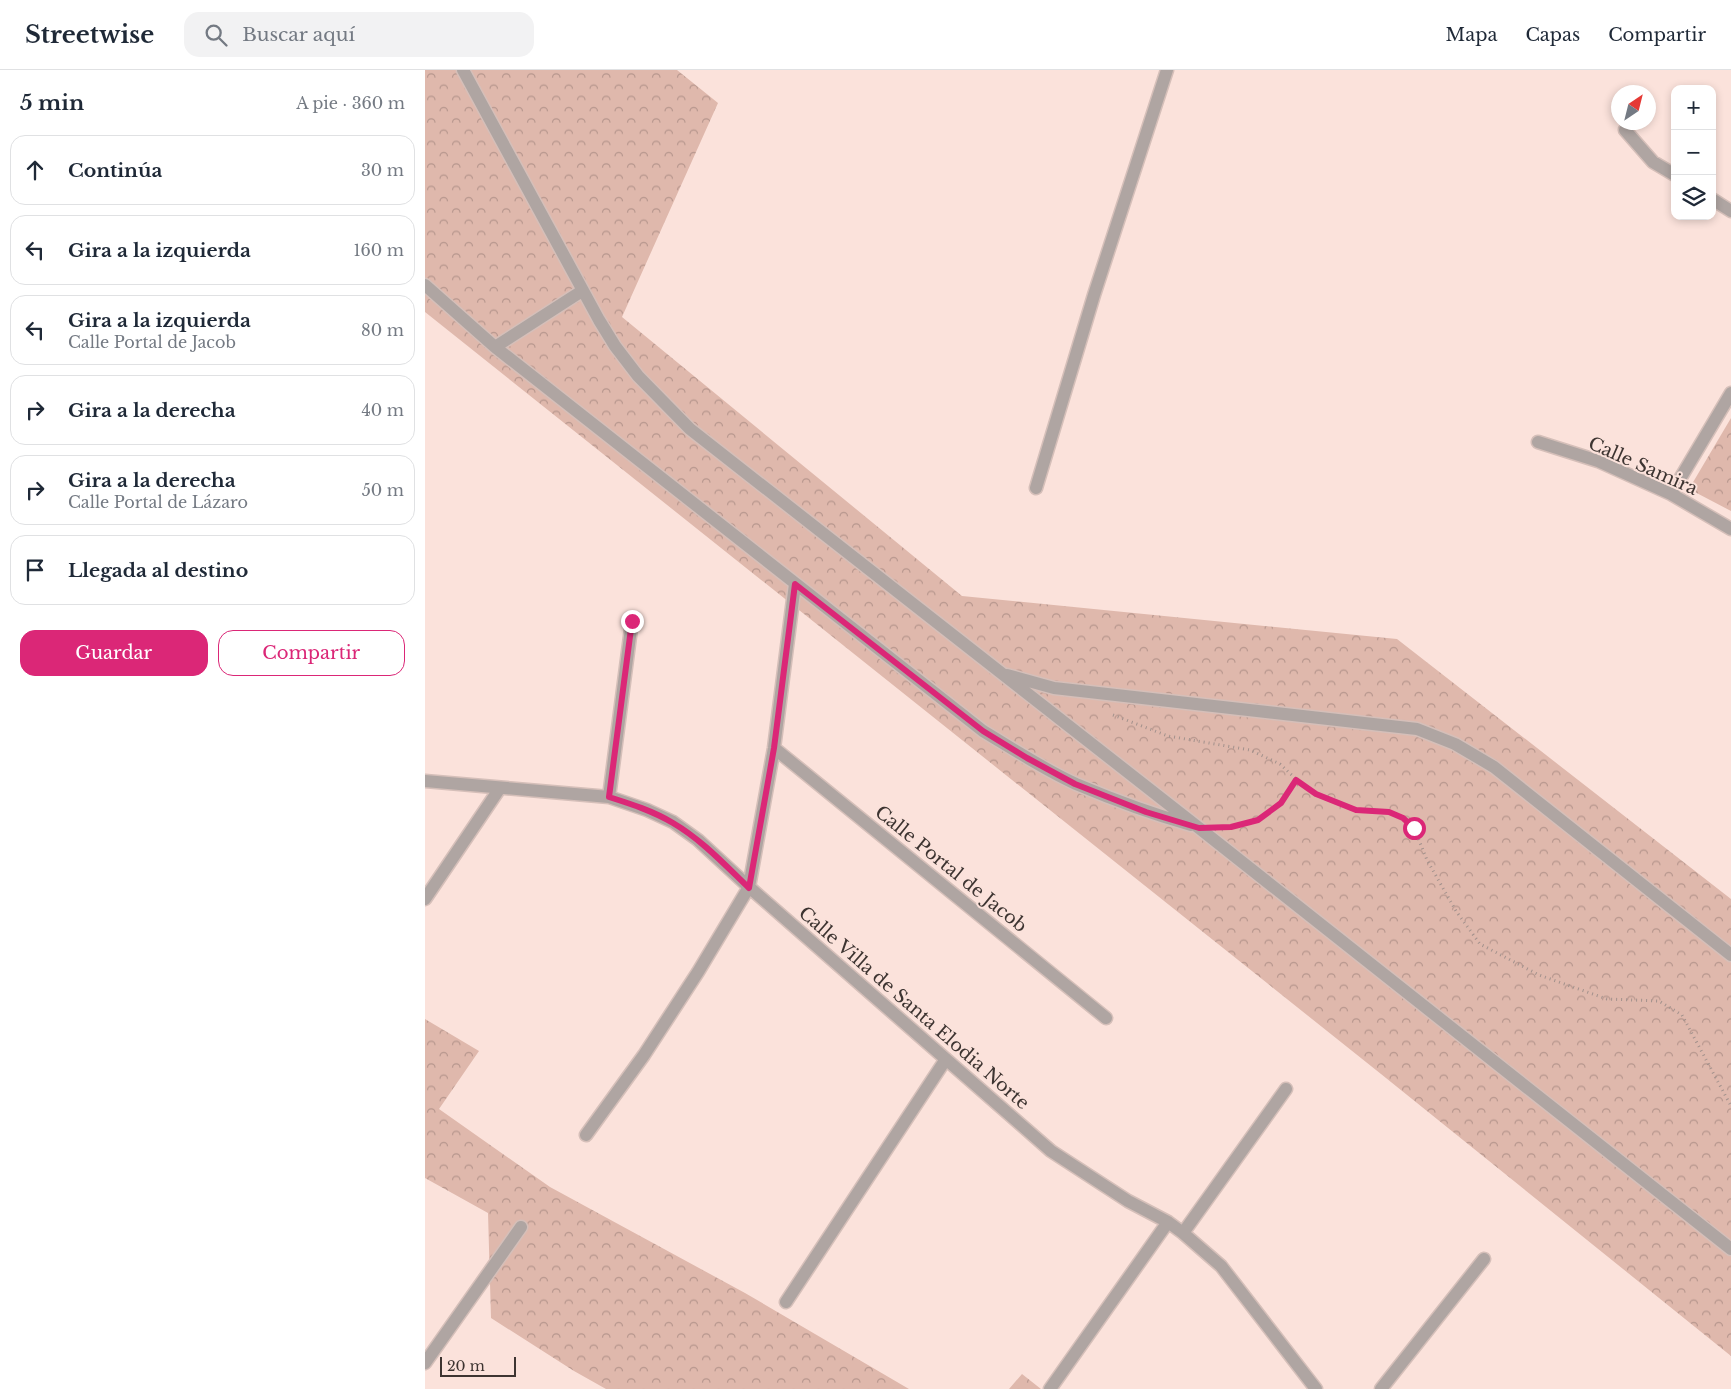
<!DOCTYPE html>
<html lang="es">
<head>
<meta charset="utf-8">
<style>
  :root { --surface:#fff; --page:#f2f2f3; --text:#1f2937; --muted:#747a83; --line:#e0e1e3; --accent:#db2777 }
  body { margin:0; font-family:"Libre Baskerville",serif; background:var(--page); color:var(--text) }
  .controls { position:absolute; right:15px; top:15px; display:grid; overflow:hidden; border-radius:10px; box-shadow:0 2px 8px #0003 }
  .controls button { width:45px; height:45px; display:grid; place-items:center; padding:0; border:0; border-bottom:1px solid var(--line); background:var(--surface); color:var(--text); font:25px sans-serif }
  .compass { position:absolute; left:1186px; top:15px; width:45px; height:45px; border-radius:50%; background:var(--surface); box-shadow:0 2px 8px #0003; rotate:35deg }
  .scale { position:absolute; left:15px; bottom:12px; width:76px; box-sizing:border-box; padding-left:5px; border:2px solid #3d3431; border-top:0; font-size:14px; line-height:18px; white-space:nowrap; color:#3d3431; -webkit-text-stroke:4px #fbe2db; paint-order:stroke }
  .stop { position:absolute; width:15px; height:15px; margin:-11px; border:4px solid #db2777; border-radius:50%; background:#fff }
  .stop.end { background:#db2777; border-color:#fff; box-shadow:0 1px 5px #0008 }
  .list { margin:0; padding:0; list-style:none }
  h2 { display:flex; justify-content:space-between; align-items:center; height:65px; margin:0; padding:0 20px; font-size:21px }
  h2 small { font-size:16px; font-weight:400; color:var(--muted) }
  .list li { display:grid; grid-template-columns:32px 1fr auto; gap:15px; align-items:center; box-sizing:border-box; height:70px; margin:0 10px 10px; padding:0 10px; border:1px solid var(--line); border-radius:15px }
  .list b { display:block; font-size:19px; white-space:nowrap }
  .list p { margin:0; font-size:16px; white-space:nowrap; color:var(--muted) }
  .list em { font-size:16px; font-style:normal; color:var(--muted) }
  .actions { display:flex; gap:10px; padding:15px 20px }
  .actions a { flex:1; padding:11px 0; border:1px solid var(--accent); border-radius:15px; text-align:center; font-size:18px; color:var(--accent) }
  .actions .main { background:var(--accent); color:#fff }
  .icon { flex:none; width:28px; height:28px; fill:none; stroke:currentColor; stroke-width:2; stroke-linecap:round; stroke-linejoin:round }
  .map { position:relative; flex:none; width:1306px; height:1319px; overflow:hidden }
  header { display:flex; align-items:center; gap:30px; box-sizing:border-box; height:70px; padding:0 25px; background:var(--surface); border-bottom:1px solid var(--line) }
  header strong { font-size:24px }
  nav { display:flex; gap:28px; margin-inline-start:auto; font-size:18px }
  .search { width:350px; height:45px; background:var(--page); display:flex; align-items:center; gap:12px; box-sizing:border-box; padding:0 18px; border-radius:15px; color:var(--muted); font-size:19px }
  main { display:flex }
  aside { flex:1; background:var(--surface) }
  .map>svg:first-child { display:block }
  .park { fill:url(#park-crowns) }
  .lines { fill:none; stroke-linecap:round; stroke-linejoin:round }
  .street-casing { stroke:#d5bfb9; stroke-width:15 }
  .path { stroke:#a2918c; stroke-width:3; stroke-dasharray:1 4; stroke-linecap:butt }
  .street { stroke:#afa5a2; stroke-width:12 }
  .route { stroke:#db2777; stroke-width:6 }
  .labels { text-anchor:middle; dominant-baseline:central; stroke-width:4; stroke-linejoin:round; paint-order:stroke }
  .street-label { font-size:18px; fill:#3d3431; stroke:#fbe2db }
</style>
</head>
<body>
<header>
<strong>Streetwise</strong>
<div class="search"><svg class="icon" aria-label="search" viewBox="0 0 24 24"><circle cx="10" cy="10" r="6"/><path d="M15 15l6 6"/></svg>Buscar aquí</div>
<nav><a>Mapa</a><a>Capas</a><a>Compartir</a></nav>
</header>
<main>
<aside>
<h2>5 min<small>A pie · 360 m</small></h2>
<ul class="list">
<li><svg class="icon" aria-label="ahead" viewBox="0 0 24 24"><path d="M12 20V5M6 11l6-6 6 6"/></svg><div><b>Continúa</b></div><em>30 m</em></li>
<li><svg class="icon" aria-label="left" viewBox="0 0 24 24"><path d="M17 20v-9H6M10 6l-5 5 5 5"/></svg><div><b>Gira a la izquierda</b></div><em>160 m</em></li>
<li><svg class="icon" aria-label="left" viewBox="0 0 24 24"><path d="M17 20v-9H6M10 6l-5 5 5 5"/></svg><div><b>Gira a la izquierda</b><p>Calle Portal de Jacob</p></div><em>80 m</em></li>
<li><svg class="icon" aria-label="right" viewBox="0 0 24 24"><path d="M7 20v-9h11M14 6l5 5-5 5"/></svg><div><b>Gira a la derecha</b></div><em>40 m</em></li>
<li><svg class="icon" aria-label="right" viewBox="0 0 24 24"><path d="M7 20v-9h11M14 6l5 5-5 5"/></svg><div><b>Gira a la derecha</b><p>Calle Portal de Lázaro</p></div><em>50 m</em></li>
<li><svg class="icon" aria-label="arrive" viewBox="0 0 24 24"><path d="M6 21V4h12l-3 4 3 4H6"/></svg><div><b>Llegada al destino</b></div></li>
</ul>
<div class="actions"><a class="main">Guardar</a><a>Compartir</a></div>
</aside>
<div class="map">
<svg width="1306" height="1319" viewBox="0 0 1306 1319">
  <defs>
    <pattern id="park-crowns" width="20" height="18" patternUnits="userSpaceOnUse" patternTransform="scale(1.25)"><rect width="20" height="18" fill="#dfb8ac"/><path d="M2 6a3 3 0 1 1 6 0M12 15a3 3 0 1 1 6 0" fill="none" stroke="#b6968d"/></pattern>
  </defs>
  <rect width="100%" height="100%" fill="#fbe2db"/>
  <path class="park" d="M0,0H252L293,33L197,247L537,526L972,569L1306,829V1286L956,1004L0,242Z
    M1306,348V441L1264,419Z
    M0,949L54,981L14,1039L125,1117L320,1223L484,1319H181L149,1301L66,1248L63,1143L0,1108Z
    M597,1304L616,1319H584Z"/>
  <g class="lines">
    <defs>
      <path id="street" d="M38,0L174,250L190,276L213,306L265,359L774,758L1306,1179
        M1200,60L1228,92L1250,105
        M1287,129L1306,141
        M0,215L70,277L558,661C588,679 618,699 651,714C689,730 727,744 766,755
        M70,277L157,221
        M1113,372L1173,391L1246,424L1306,459
        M611,418L669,225L742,0
        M1246,424L1306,323
        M582,605L629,618L992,659L1030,674L1069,697L1306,885
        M349,678L681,948
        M0,711L184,727L222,740L248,752L273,770L324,817L626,1081L703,1131L743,1152L758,1163L796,1196L891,1319
        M184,727L207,551
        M0,829L75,718
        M161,1065L219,985L273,902L324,817L349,678L370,514
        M758,1163L861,1019
        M361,1232L521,989
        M0,1293L96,1157
        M625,1319L743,1152
        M956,1319L1059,1189"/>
    </defs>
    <use href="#street" class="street-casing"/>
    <path class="path" d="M688,645L743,666L825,680L855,694L871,709L891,724L931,740L964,742L978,749L989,758L1002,790L1031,841L1055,874L1114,905L1182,929L1234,931L1257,945L1306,1036
      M804,757L833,750L856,733L871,709"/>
    <use href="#street" class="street"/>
  </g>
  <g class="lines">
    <path class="route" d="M207,551L184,727C206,734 228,741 248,753C277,770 300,795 324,818L349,678L370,514L558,661L602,688L650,714L721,742L774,758L806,757L833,750L856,733L871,710L891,724L931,740L964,742L978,748L989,758"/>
  </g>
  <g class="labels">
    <g class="street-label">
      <text transform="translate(1218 396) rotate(24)">Calle Samira</text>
      <text transform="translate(526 799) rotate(39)">Calle Portal de Jacob</text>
      <text transform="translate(489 938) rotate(41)">Calle Villa de Santa Elodia Norte</text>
    </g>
  </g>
</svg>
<div class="controls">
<button>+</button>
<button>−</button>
<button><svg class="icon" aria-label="layers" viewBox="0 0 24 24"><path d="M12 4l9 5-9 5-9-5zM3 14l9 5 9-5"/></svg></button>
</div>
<svg class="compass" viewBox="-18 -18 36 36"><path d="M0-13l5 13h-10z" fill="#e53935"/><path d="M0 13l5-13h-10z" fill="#747a83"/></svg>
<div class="scale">20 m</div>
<div class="stop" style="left:989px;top:758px"></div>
<div class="stop end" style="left:207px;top:551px"></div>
</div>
</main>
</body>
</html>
